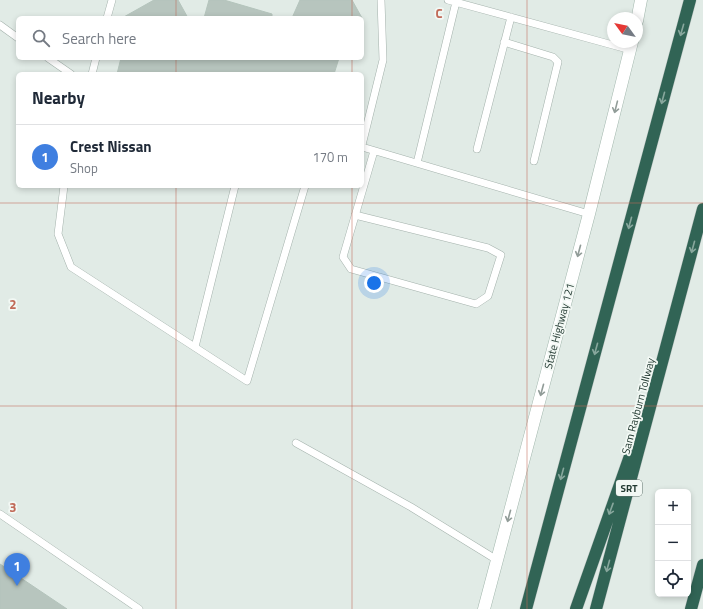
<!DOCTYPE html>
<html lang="en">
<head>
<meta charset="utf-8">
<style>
  :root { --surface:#fff; --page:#f2f2f3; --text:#1f2937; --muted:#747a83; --line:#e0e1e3; --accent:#794c4a }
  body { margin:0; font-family:"Titillium Web",sans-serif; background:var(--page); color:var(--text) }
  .controls { position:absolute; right:12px; bottom:12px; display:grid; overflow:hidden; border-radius:6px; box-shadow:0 2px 6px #0003 }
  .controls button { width:36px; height:36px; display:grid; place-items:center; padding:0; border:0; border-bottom:1px solid var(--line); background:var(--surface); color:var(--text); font:20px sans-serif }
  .compass { position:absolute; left:607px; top:12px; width:36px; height:36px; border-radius:50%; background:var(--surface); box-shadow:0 2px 6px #0003; rotate:303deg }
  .you { position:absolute; left:374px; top:283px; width:14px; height:14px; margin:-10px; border:3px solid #fff; border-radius:50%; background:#1a73e8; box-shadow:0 0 0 6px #1a73e833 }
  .badge { display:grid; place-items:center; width:26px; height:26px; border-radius:50%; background:var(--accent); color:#fff; font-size:13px; font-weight:700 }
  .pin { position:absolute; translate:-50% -33px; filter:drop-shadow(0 1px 2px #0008) }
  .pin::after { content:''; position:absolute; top:21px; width:14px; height:12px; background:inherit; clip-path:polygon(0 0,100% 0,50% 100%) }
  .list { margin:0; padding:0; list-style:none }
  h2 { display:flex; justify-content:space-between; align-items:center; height:52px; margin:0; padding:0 16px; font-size:17px }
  h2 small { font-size:13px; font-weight:400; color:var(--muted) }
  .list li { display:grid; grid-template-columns:26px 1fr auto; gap:12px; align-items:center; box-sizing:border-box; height:64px; padding:0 16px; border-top:1px solid var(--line) }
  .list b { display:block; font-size:15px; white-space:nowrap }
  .list p { margin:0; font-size:13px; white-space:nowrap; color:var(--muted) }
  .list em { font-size:13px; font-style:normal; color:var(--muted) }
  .icon { flex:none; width:22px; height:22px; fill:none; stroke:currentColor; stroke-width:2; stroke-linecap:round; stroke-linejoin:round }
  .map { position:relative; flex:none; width:703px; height:609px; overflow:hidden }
  .search { position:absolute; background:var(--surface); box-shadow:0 2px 6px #0003; left:16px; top:16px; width:348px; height:44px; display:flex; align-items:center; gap:10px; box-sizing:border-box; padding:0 14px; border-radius:6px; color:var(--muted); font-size:15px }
  .panel { position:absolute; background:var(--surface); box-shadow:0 2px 6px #0003; left:16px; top:72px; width:348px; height:116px; border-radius:6px }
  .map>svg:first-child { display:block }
  .building { fill:#b7c5be; stroke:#b4c4bc }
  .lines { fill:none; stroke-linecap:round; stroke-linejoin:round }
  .lane-casing { stroke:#a4b2ac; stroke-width:8 }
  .secondary-casing { stroke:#a1b6ac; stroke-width:13 }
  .highway-casing { stroke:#c1c8c6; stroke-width:13 }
  .lane { stroke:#fff; stroke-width:7 }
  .secondary { stroke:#fff; stroke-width:12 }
  .highway { stroke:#316455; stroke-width:12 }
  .oneway { stroke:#88a79d }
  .oneway2 { stroke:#919c98 }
  .grid { fill:none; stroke:#c16a58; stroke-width:1; stroke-opacity:0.55 }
  .labels { text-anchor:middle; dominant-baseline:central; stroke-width:3.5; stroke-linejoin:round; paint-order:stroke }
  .shield { fill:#f2f8f4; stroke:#61736c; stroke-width:1 }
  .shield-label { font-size:10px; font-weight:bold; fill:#233a32 }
  .street-label { font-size:11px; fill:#233a32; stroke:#f2f8f4 }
  .grid-label { font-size:13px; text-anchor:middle; font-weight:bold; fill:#c16a58; stroke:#f2f8f4; stroke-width:3.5; stroke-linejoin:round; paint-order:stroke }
</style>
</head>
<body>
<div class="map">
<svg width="703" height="609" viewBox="0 0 703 609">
  <rect width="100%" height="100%" fill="#e1ebe6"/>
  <path class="building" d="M154,0H178L188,18H122Z
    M209,0H224L272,14V18H204Z
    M300,0H352L362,18H292Z
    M121,58H339L334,74H117Z
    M0,564L67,609H0Z"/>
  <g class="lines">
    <defs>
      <path id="lane" d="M448,0L631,50
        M107,18L112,0
        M0,25L18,38
        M504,42L553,57L558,62L534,161
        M48,58L71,74
        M92,74L96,58
        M362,145L383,60L381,0
        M362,147L589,214
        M477,149L511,17
        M417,163L456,2
        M64,186L58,234L71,267L247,381L305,186
        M355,215L488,248L501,255L488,296L476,304L351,269L343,257L374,151
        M195,347L235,186
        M296,443L411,507L497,560
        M0,514L139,609"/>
      <path id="secondary" d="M637,21L641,0
        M484,609L589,214L632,42"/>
      <path id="highway" d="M526,609L690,0
        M576,609L630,456
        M596,609L703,209
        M691,609L703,565"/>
    </defs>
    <use href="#lane" class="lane-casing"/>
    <use href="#secondary" class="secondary-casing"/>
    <use href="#highway" class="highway-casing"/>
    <use href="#lane" class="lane"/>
    <use href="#secondary" class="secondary"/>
    <use href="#highway" class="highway"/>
  </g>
  <defs><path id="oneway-shaft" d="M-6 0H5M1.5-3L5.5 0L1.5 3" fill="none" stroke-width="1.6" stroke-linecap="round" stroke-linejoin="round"/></defs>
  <g class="oneway">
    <use href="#oneway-shaft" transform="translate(682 30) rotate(106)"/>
    <use href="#oneway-shaft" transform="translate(663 98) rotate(105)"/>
    <use href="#oneway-shaft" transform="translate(630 223) rotate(105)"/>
    <use href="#oneway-shaft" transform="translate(693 247) rotate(105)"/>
    <use href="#oneway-shaft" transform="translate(596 349) rotate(105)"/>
    <use href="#oneway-shaft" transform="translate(562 474) rotate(105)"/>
    <use href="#oneway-shaft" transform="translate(611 509) rotate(110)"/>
    <use href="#oneway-shaft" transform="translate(608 566) rotate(105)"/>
  </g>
  <g class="oneway2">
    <use href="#oneway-shaft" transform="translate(616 107) rotate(104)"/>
    <use href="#oneway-shaft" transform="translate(579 251) rotate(105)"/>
    <use href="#oneway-shaft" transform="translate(542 390) rotate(105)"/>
    <use href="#oneway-shaft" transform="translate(509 516) rotate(105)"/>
  </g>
  <path class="grid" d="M176,0V18M352,0V18M527,0V609M176,58V74M352,58V74M176,186V609M352,186V609M0,203H703M0,406H703"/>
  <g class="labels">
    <rect class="shield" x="616" y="480" width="26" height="16" rx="3"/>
    <g class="shield-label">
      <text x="629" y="488">SRT</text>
    </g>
    <g class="street-label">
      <text transform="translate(559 326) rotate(-75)">State Highway 121</text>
      <text transform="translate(638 406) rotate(-75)">Sam Rayburn Tollway</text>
    </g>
  </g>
  <g class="grid-label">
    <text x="439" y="18">C</text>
    <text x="13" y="309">2</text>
    <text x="13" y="512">3</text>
  </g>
</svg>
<div class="controls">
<button>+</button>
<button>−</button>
<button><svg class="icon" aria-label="locate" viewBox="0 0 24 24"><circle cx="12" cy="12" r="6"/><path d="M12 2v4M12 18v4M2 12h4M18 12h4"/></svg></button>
</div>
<svg class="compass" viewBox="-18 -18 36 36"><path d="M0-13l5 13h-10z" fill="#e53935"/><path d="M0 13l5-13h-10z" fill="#747a83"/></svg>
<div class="you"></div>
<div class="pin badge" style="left:17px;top:586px;background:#3f7fe0">1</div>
<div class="search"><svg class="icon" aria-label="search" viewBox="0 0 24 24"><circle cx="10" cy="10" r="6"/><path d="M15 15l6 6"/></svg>Search here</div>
<section class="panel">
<h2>Nearby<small></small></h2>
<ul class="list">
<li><span class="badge" style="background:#3f7fe0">1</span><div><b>Crest Nissan</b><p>Shop</p></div><em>170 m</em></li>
</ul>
</section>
</div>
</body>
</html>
